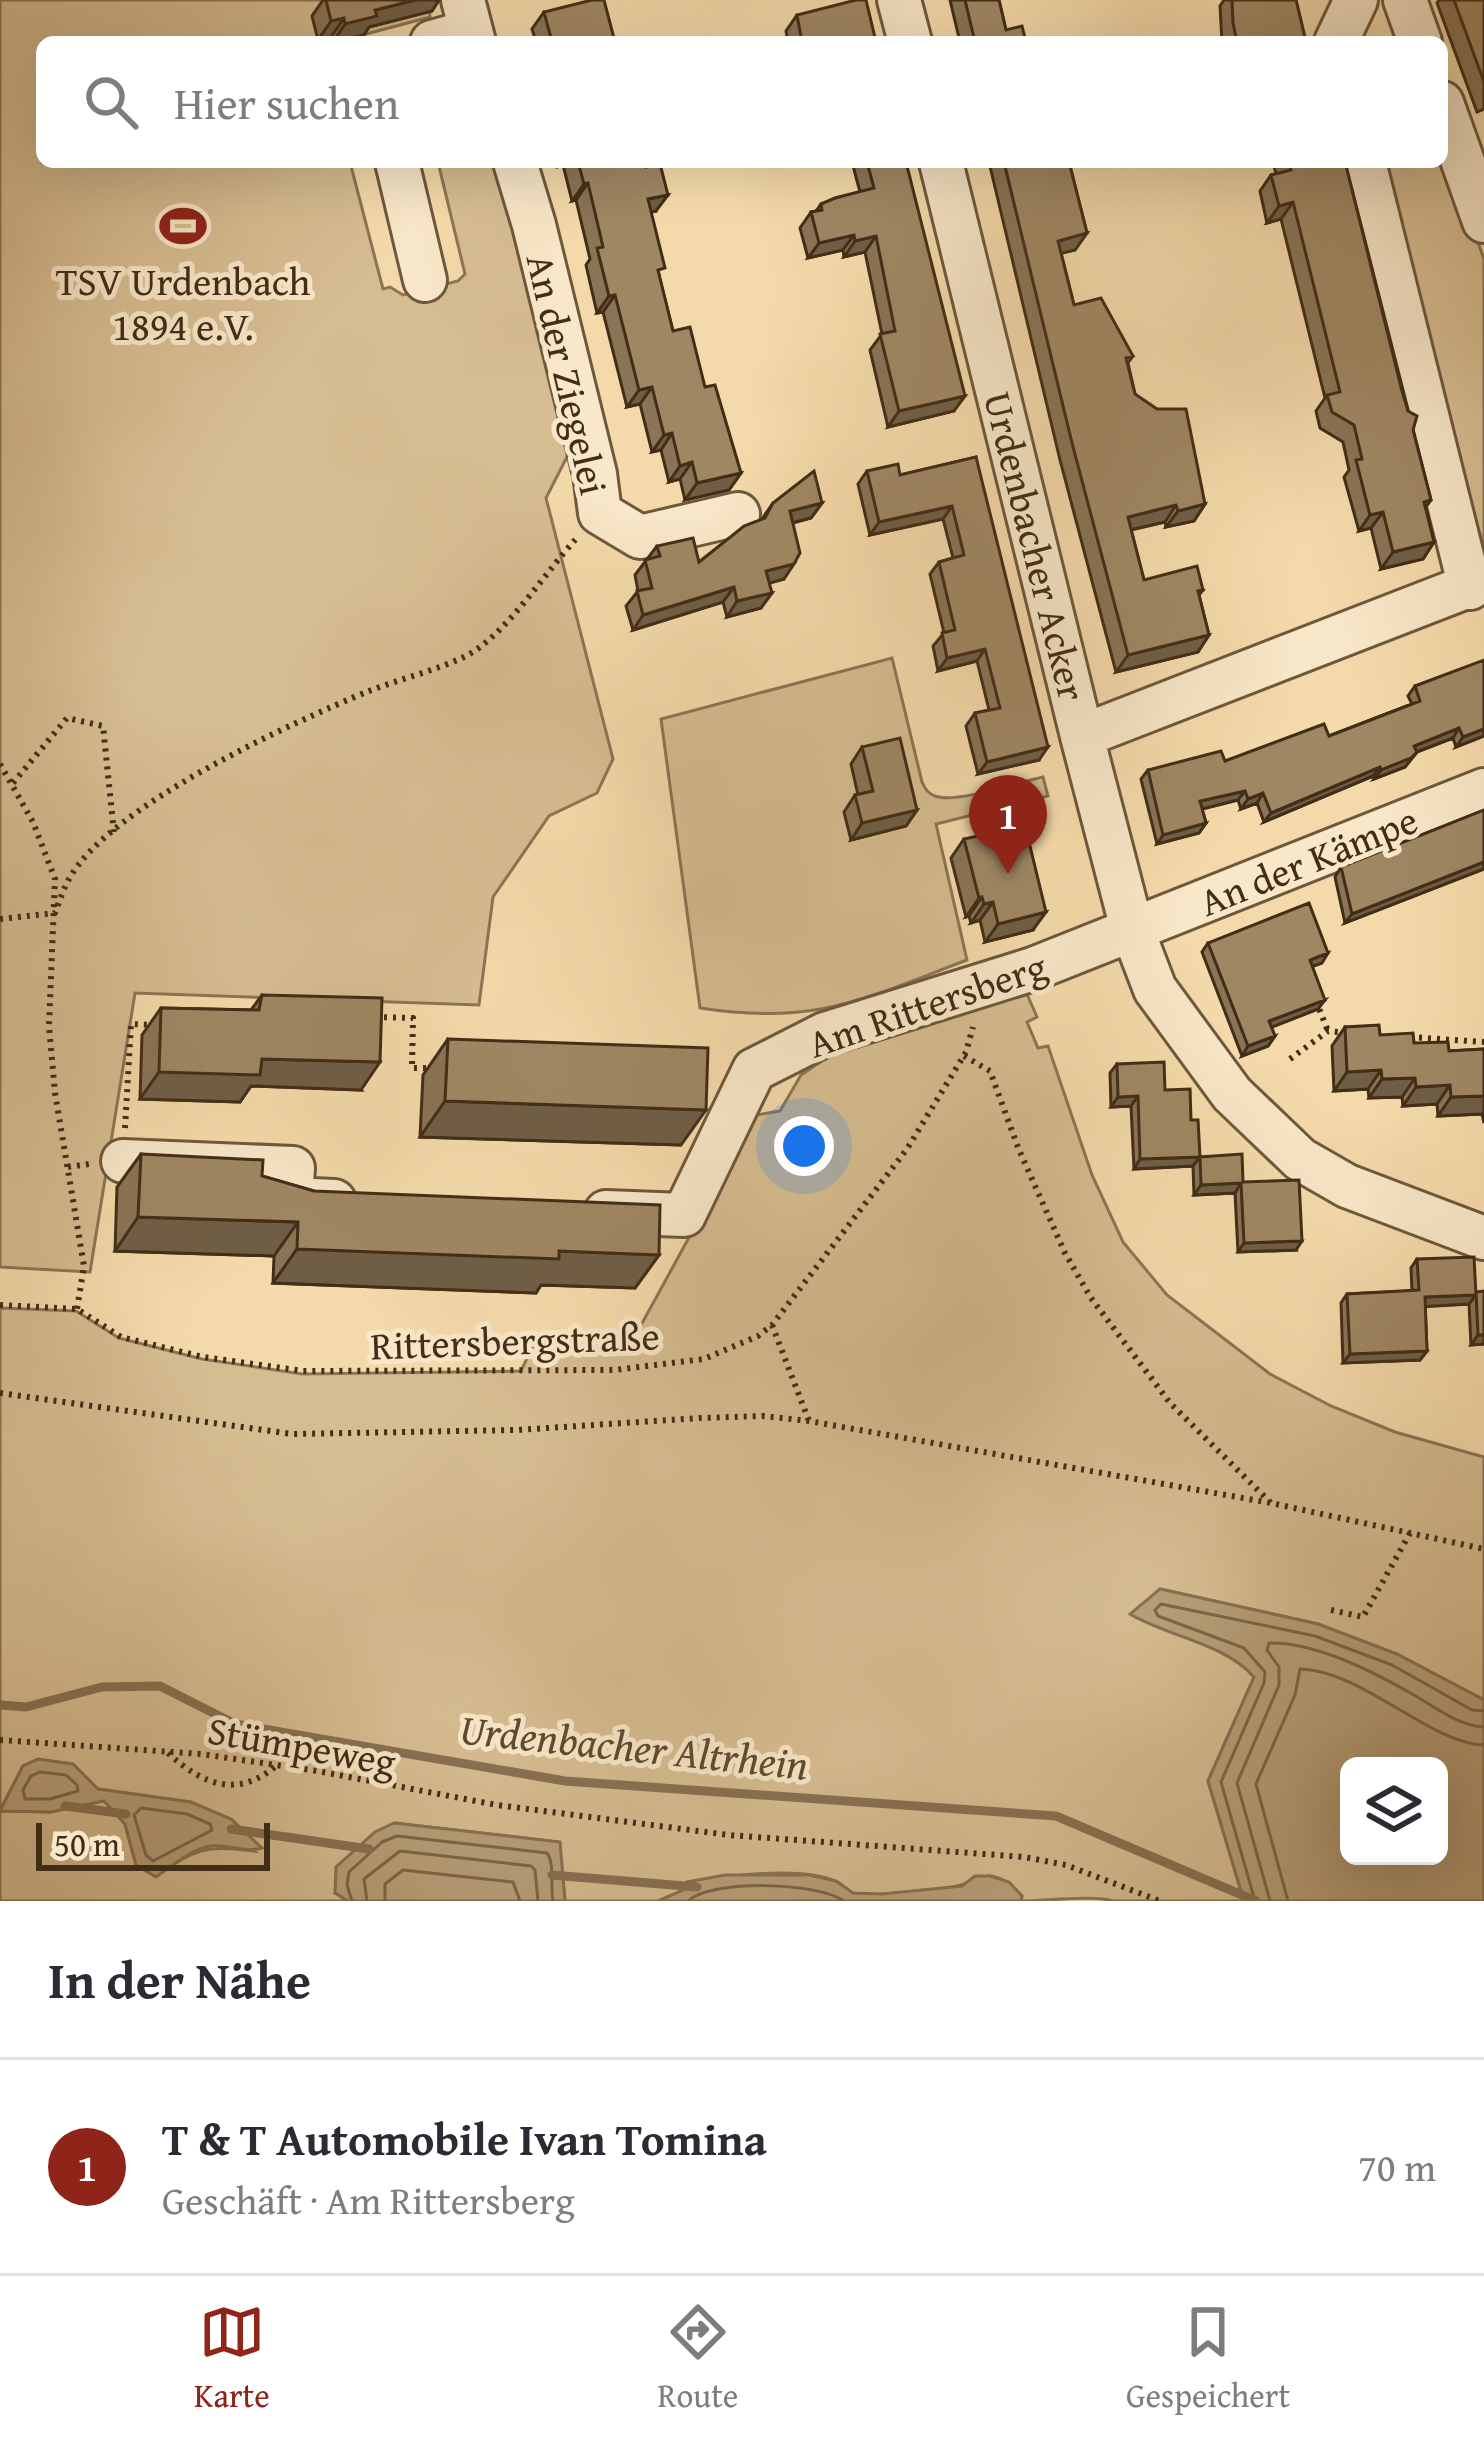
<!DOCTYPE html>
<html lang="de">
<head>
<meta charset="utf-8">
<style>
  :root { --surface:#fff; --page:#f2f2f3; --text:#2b2b33; --muted:#7c7c81; --line:#e1e1e2; --accent:#8f2418 }
  body { margin:0; font-family:"Gentium Book Plus",serif; background:var(--page); color:var(--text) }
  .controls { position:absolute; right:36px; bottom:36px; display:grid; overflow:hidden; border-radius:18px; box-shadow:0 12px 48px #0002 }
  .controls button { width:108px; height:108px; display:grid; place-items:center; padding:0; border:0; border-bottom:3px solid var(--line); background:var(--surface); color:var(--text); font:60px sans-serif }
  .scale { position:absolute; left:36px; bottom:30px; width:234px; box-sizing:border-box; padding-left:12px; border:6px solid #422d17; border-top:0; font-size:33px; line-height:42px; white-space:nowrap; color:#422d17; -webkit-text-stroke:9px #f8e7c8; paint-order:stroke }
  .you { position:absolute; left:804px; top:1146px; width:42px; height:42px; margin:-30px; border:9px solid #fff; border-radius:50%; background:#1a73e8; box-shadow:0 0 0 18px #1a73e833 }
  .badge { display:grid; place-items:center; width:78px; height:78px; border-radius:50%; background:var(--accent); color:#fff; font-size:39px; font-weight:700 }
  .pin { position:absolute; translate:-50% -99px; filter:drop-shadow(0 3px 6px #0008) }
  .pin::after { content:''; position:absolute; top:63px; width:42px; height:36px; background:inherit; clip-path:polygon(0 0,100% 0,50% 100%) }
  .list { margin:0; padding:0; list-style:none }
  h2 { display:flex; justify-content:space-between; align-items:center; height:156px; margin:0; padding:0 48px; font-size:51px }
  h2 small { font-size:39px; font-weight:400; color:var(--muted) }
  .list li { display:grid; grid-template-columns:78px 1fr auto; gap:36px; align-items:center; box-sizing:border-box; height:216px; padding:0 48px; border-top:3px solid var(--line) }
  .list b { display:block; font-size:45px; white-space:nowrap }
  .list p { margin:0; font-size:39px; white-space:nowrap; color:var(--muted) }
  .list em { font-size:39px; font-style:normal; color:var(--muted) }
  .icon { flex:none; width:66px; height:66px; fill:none; stroke:currentColor; stroke-width:2; stroke-linecap:round; stroke-linejoin:round }
  .map { position:relative; flex:none; width:1484px; height:1901px; overflow:hidden }
  .search { position:absolute; background:var(--surface); box-shadow:0 12px 48px #0002; left:36px; right:36px; top:36px; height:132px; display:flex; align-items:center; gap:30px; box-sizing:border-box; padding:0 42px; border-radius:18px; color:var(--muted); font-size:45px }
  .sheet { height:372px; background:var(--surface) }
  nav { display:flex; justify-content:space-around; align-items:center; box-sizing:border-box; height:168px; border-top:3px solid var(--line); background:var(--surface); font-size:33px; color:var(--muted) }
  nav a { display:grid; justify-items:center; gap:6px }
  nav .on { color:var(--accent) }
  .map>svg:first-child { display:block }
  .green { fill:#d6bd91; stroke:#8c7554; stroke-width:3 }
  .water { fill:#b79f78; stroke:#887151; stroke-width:3; fill-rule:evenodd }
  .lines { fill:none; stroke-linecap:round; stroke-linejoin:round }
  .shore { stroke:#7c6648; stroke-width:3 }
  .stream { stroke:#887151; stroke-width:9 }
  .minor-casing { stroke:#6e583c; stroke-width:48 }
  .path { stroke:#422d17; stroke-width:6; stroke-dasharray:3 6; stroke-linecap:butt }
  .minor { stroke:#f8e7c8; stroke-width:42 }
  .wall { fill:#897455; stroke:#422d17; stroke-width:3 }
  .shaded-wall { fill:#6f5e45; stroke:#422d17; stroke-width:3 }
  .building { fill:#9f8763; stroke:#422d17; stroke-width:3 }
  .labels { text-anchor:middle; dominant-baseline:central; stroke-width:10; stroke-linejoin:round; paint-order:stroke }
  .poi-label { font-size:39px; fill:#422d17; stroke:#f8e7c8 }
  .street-label { font-size:39px; fill:#422d17; stroke:#f8e7c8 }
  .water-label { font-size:42px; font-style:italic; fill:#5f4a2f; stroke:#f8e7c8 }
</style>
</head>
<body>
<div class="map">
<svg width="1484" height="1901" viewBox="0 0 1484 1901">
  <rect width="100%" height="100%" fill="#f4daaa"/>
  <filter id="stains"><feTurbulence type="fractalNoise" baseFrequency=".00167" numOctaves="4"/><feColorMatrix values="0 0 0 0 .2 0 0 0 0 .09 0 0 0 0 .02 0 0 0 .5 -.17"/></filter>
  <radialGradient id="worn" r=".72"><stop offset=".6" stop-color="#630" stop-opacity="0"/><stop offset="1" stop-color="#630" stop-opacity=".3"/></radialGradient>
  <path class="green" d="M0,0H429L430,17L336,42H42V162H350L383,289L390,287L403,295L458,281L465,274L438,162H503L499,176L527,286L537,292L571,449L546,498L613,759L597,793L549,816L493,897L479,1005L135,993L90,1272L0,1267Z
    M1442,143L1484,259V568L1382,162H1442Z
    M892,658L922,782C925,788 927,793 935,796C956,804 1019,782 1043,777L1048,796L936,824L967,960C863,999 816,1026 700,1008L661,719Z
    M1026,992L1037,1017L1027,1022L1038,1048L1048,1046L1092,1175L1123,1242L1167,1295L1270,1374L1331,1406L1395,1432L1484,1457V1700L1397,1654L1318,1624L1160,1589L1132,1615C1170,1637 1225,1643 1254,1677L1208,1781L1244,1901H1113C1094,1895 1046,1901 1021,1901L1022,1896C987,1859 982,1884 947,1888C928,1890 868,1898 853,1893C847,1891 843,1884 837,1882C802,1865 725,1876 687,1882L683,1890L658,1901H565L559,1842L395,1823L335,1893L348,1901H0V1811L51,1812L104,1800L125,1824L136,1865L156,1876C198,1848 204,1845 254,1851L190,1802L98,1789L23,1766L0,1810V1308L76,1311L119,1338L202,1359L302,1374L521,1371L538,1335L634,1338L756,1115L780,1111L801,1075L832,1054Z"/>
  <path class="water" d="M1160,1589L1318,1624L1397,1654L1484,1700V1901H1244L1208,1781L1254,1677C1226,1644 1169,1637 1130,1614ZM1439,1766V1856H1349V1766Z
    M38,1759L73,1764L98,1789L191,1802L231,1819L262,1848C245,1853 228,1844 211,1846C191,1849 172,1866 156,1877L136,1865L125,1824L104,1801L51,1812L0,1811L23,1766Z
    M394,1823L560,1842L565,1901H348L335,1893L336,1867L375,1832Z
    M725,1875H809L836,1881L853,1893L882,1894L962,1886L975,1876H990L1009,1882L1022,1896L1021,1901H658L683,1890L687,1882Z"/>
  <g class="lines">
    <path class="shore" d="M40,1772L66,1775L77,1785L78,1791L50,1799H25L23,1790L31,1776Z
      M141,1808L187,1814L210,1824L212,1830L153,1861L146,1855L134,1815Z
      M352,1901L347,1885L349,1872L382,1842L397,1836L547,1853C555,1864 550,1886 553,1901
      M367,1901L364,1879L400,1851L531,1866L535,1870L538,1901
      M385,1901V1884L403,1870L513,1882L520,1901
      M688,1901C712,1879 817,1882 844,1901
      M1255,1901L1221,1782L1264,1683L1265,1672L1244,1648L1158,1616L1155,1610L1161,1604L1315,1636L1392,1665L1472,1710L1484,1711
      M1270,1901L1237,1783L1279,1685V1667L1267,1650L1269,1643C1316,1642 1374,1672 1414,1695C1435,1707 1459,1726 1484,1727
      M1288,1901L1256,1784L1295,1695L1300,1669C1361,1670 1431,1744 1484,1745"/>
    <path class="stream" d="M0,1705L26,1707L102,1687L160,1686L235,1724L565,1781L1056,1816L1256,1901
      M65,1806L126,1814
      M231,1829L369,1849
      M552,1875L697,1887"/>
    <defs>
      <path id="minor" d="M463,0L474,42
        M899,0L910,42
        M1405,0L1420,42
        M432,42L471,31
        M1336,42L1356,0
        M1442,103L1484,221
        M397,162L425,280
        M515,162L534,225L595,474L600,513L640,537L738,514
        M941,162L1082,736L1132,929L1155,989L1232,1094L1300,1159L1347,1186L1484,1238
        M1364,162L1470,588
        M1082,736L1484,580
        M123,1161L293,1168L291,1199L334,1201
        M606,1212L684,1215L754,1070L825,1034L1033,969L1484,790"/>
    </defs>
    <use href="#minor" class="minor-casing"/>
    <path class="path" d="M0,764L33,822L55,879L49,1026L55,1093L84,1266L77,1309
      M13,783L67,718L103,726L114,833
      M0,919L55,913C59,902 63,890 69,879C109,806 291,723 369,691C400,679 434,671 464,657C505,637 545,572 577,538
      M1316,1001L1328,1031
      M375,1017L413,1018L412,1068H430
      M1410,1037L1484,1042
      M964,1056L990,1071L1019,1150L1065,1253L1091,1298L1170,1403L1271,1503
      M1290,1059L1328,1031L1349,1033
      M125,1128L131,1024L152,1025
      M68,1167L89,1164
      M0,1305L77,1309L121,1337L203,1357L303,1371L614,1370L704,1359L758,1336L772,1325L907,1149L966,1052L973,1027
      M772,1325L809,1421
      M0,1393L292,1434L517,1430L700,1418L763,1416L809,1421L1271,1503L1484,1549
      M1331,1610L1363,1617L1410,1533
      M0,1740L201,1754L317,1771L497,1805L729,1835L1024,1857L1066,1865L1160,1901
      M168,1753C203,1785 238,1799 277,1765"/>
    <use href="#minor" class="minor"/>
  </g>
  <path class="wall" d="M323,0H439L432,11L369,27L364,35L336,42H332L331,37L318,40L312,16Z
    M950,0H999L1006,30L1026,42H960Z
    M1224,0H1296L1306,42H1222L1220,6Z
    M1439,0H1484V109L1477,112L1437,3Z
    M544,12L615,42H536L532,29Z
    M797,15L876,42H788L786,31Z
    M556,162H645L656,211L651,212L659,276L673,331L705,387L741,473L729,490L685,500L680,479L669,482L661,450L652,452L640,404L627,407L603,312L597,313L586,265L590,259L576,200L572,201L563,165L557,167Z
    M852,162H906L954,411L888,427L870,350L882,334L865,252L844,257L843,250L808,258L800,228L811,212L816,211L821,204L860,192Z
    M989,162H1069L1087,233L1075,250L1061,253L1074,305L1133,356L1128,363L1135,394L1205,504L1194,521L1166,527L1165,522L1131,530L1144,580L1203,590L1199,595L1209,635L1198,652L1116,672L1060,460Z
    M1273,162H1345L1431,500L1426,507L1434,542L1423,559L1381,569L1371,528L1359,531L1344,477L1349,470L1343,442L1320,428L1316,411L1325,398L1281,219L1267,223L1260,191L1271,175L1276,174Z
    M976,457L1039,760L978,774L966,726L975,713L989,710L977,661L938,671L933,646L944,633L930,574L939,562L953,558L943,519L870,535L858,484L867,471L900,475Z
    M773,503H822L811,518L793,523L784,579L769,583L761,608L727,617L723,602L633,630L626,606L638,591L635,575L657,546L699,562L762,519Z
    M1415,686L1484,736L1456,747L1453,738L1417,752L1405,767L1374,779L1373,776L1264,822L1257,803L1241,809L1238,800L1202,809L1206,823L1199,833L1157,844L1141,779L1148,770L1225,761L1329,736L1412,704L1408,696Z
    M862,747L917,810L906,826L851,840L844,812L855,795H858L851,764Z
    M1484,810V869L1345,923L1335,877L1341,867Z
    M964,839L994,847L1033,930L985,942L980,920L971,923L969,916L966,917L951,858Z
    M1208,943L1322,963L1312,966L1318,1009L1271,1027L1275,1036L1268,1046L1242,1056L1202,952Z
    M262,995L361,1090L251,1086L240,1102L140,1099L142,1035L161,1008L251,1010Z
    M1345,1027L1449,1051L1484,1049V1123L1482,1114L1438,1116L1437,1104L1403,1106L1402,1097L1369,1098L1368,1089L1334,1091L1332,1046Z
    M448,1039L681,1145L420,1137L423,1075Z
    M1117,1064L1165,1090L1191,1120L1200,1157L1243,1182L1296,1250L1238,1252L1235,1193L1194,1195L1193,1166L1134,1169L1131,1106L1111,1107L1110,1073Z
    M141,1154L262,1176L314,1191L659,1255L635,1288L541,1285L536,1293L273,1283L274,1256L115,1251L117,1187Z
    M1417,1259L1476,1292L1484,1344L1471,1345L1469,1304L1425,1306L1427,1351L1420,1360L1343,1363L1341,1303L1347,1294L1412,1291L1411,1268Z"/>
  <path class="shaded-wall" d="M415,0H439L432,11L369,27L364,35L333,42L345,24L375,10Z
    M344,18L331,37L318,40L331,21Z
    M588,183L576,200L572,201L584,184Z
    M668,195L656,211L636,216L648,199Z
    M1293,202L1281,219L1267,223L1279,206Z
    M1087,233L1075,250L1046,257L1058,241Z
    M854,235L843,250L808,258L819,243Z
    M876,236L865,252L844,257L855,241Z
    M615,295L603,312L597,313L609,296Z
    M652,387L640,404L627,407L639,390Z
    M965,396L954,411L888,427L899,411Z
    M672,433L661,450L652,452L664,435Z
    M692,462L680,479L669,482L680,466Z
    M741,473L729,490L685,500L697,483Z
    M822,503L811,518L779,526L790,511Z
    M1205,504L1194,521L1166,527L1178,511Z
    M1176,505L1165,522L1116,533L1128,517Z
    M952,506L943,519L870,535L879,522Z
    M1383,512L1371,528L1359,531L1370,515Z
    M1434,542L1423,559L1381,569L1393,552Z
    M794,564L784,579L756,587L766,571Z
    M734,587L723,602L633,630L643,615Z
    M772,593L761,608L727,617L737,601Z
    M1209,635L1198,652L1116,672L1128,655Z
    M985,649L977,661L938,671L947,658Z
    M1459,728L1453,738L1408,755L1414,746Z
    M1484,729V736L1456,747L1463,737Z
    M1048,747L1039,760L978,774L987,762Z
    M1417,752L1405,767L1374,779L1381,770Z
    M1380,767L1373,776L1264,822L1271,813Z
    M1245,791L1238,800L1194,811L1200,801Z
    M1263,793L1257,803L1241,809L1248,799Z
    M917,810L906,826L851,840L862,823Z
    M1206,823L1199,833L1157,844L1163,835Z
    M1484,862V869L1345,923L1352,914Z
    M982,897L969,916L966,917L979,898Z
    M993,902L980,920L971,923L984,904Z
    M1046,912L1033,930L985,942L998,924Z
    M1328,953L1322,963L1303,970L1310,960Z
    M1325,1000L1318,1009L1262,1031L1269,1021Z
    M1275,1036L1268,1046L1242,1056L1248,1046Z
    M262,1059L380,1062L361,1090L251,1086L240,1102L140,1099L159,1072Z
    M1381,1070L1368,1089L1334,1091L1347,1072Z
    M1415,1078L1402,1097L1369,1098L1382,1079Z
    M1450,1085L1437,1104L1403,1106L1416,1087Z
    M1138,1096L1131,1106L1111,1107L1118,1097Z
    M1484,1096V1112L1482,1114L1438,1116L1451,1097Z
    M445,1101L706,1110L681,1145L420,1137Z
    M1200,1157L1193,1166L1134,1169L1140,1159Z
    M1241,1183L1235,1193L1194,1195L1201,1185Z
    M138,1217L298,1222L274,1256L115,1251Z
    M1302,1241L1296,1250L1238,1252L1244,1243Z
    M297,1249L559,1251L659,1255L635,1288L541,1285L536,1293L273,1283Z
    M1476,1295L1469,1304L1418,1307L1425,1297Z
    M1478,1335H1484V1344L1471,1345Z
    M1427,1351L1420,1360L1343,1363L1350,1354Z"/>
  <path class="building" d="M326,0H415L375,10L377,16L345,24L344,18L331,21Z
    M592,0H604L615,42H552L544,12Z
    M856,0H866L876,42H802L797,15Z
    M965,0H999L1006,30L1022,26L1026,42H975Z
    M1232,0H1296L1306,42H1237L1233,23Z
    M1454,0H1484V82Z
    M578,162H645L646,167L660,164L668,195L648,199L665,268L658,270L673,331L690,327L705,387L715,385L741,473L697,483L692,462L680,466L672,433L664,435L652,387L639,390L615,295L609,296L597,248L603,247L588,183L584,184Z
    M867,162H906L965,396L899,411L880,334L895,331L876,236L855,241L854,235L819,243L811,212L822,210L821,204L835,198L874,188Z
    M1004,162H1069L1087,233L1058,241L1074,305L1101,298L1133,356L1126,358L1135,394L1157,409H1186L1205,504L1178,511L1176,505L1128,517L1144,580L1197,566L1203,590L1198,591L1209,635L1128,655L1072,443Z
    M1289,162H1345L1402,391L1408,411L1417,416L1413,430L1431,500L1424,502L1434,542L1393,552L1383,512L1370,515L1356,460L1362,459L1354,425L1332,412L1327,395L1340,392L1293,202L1279,206L1271,175L1291,170Z
    M976,457L1048,747L987,762L975,713L1000,708L985,649L947,658L942,633L955,630L939,562L964,555L952,506L879,522L867,471L898,464L900,475Z
    M814,471L822,503L790,511L800,553L794,564L766,571L772,593L737,601L734,587L643,615L637,591L652,588L645,560L660,556L657,546L693,538L699,562L744,526L765,518L773,503Z
    M1484,660V729L1463,737L1459,728L1414,746L1417,752L1411,758L1381,770L1380,767L1271,813L1263,793L1248,799L1245,791L1200,801L1206,823L1163,835L1148,770L1221,751L1225,761L1324,724L1329,736L1420,701L1415,686Z
    M900,738L917,810L862,823L855,795L873,791L862,747Z
    M1484,810V862L1352,914L1341,867Z
    M990,833L994,847L1028,838L1046,912L998,924L993,902L984,904L982,897L979,898L964,839Z
    M1309,903L1328,953L1310,960L1325,1000L1269,1021L1275,1036L1248,1046L1208,943Z
    M262,995L382,998L380,1062L262,1059L260,1075L159,1072L161,1008L259,1010Z
    M1379,1025L1380,1035L1413,1033L1414,1043L1448,1042L1449,1051L1484,1049V1096L1451,1097L1450,1085L1416,1087L1415,1078L1382,1079L1381,1070L1347,1072L1345,1027Z
    M448,1039L708,1048L706,1110L445,1101Z
    M1164,1062L1165,1090L1190,1089L1191,1120H1198L1200,1157L1140,1159L1138,1096L1118,1097L1117,1064Z
    M141,1154L263,1160L262,1176L314,1191L660,1205L659,1255L559,1251V1259L297,1249L298,1222L138,1217Z
    M1242,1154L1243,1182L1299,1180L1302,1241L1244,1243L1241,1183L1201,1185L1200,1157Z
    M1474,1257L1476,1295L1425,1297L1427,1351L1350,1354L1347,1294L1419,1290L1417,1259Z
    M1484,1291V1335H1478L1476,1292Z"/>
  <defs>
    <symbol id="stadium-bare" viewBox="-9 -9 18 18"><path d="M0-5a6.5 5 0 1 0 0 10a6.5 5 0 1 0 0-10ZM-3.5-1.8h7v3.6h-7Z" fill="#8f2418" stroke="#f8e7c8" stroke-width="2.5" paint-order="stroke"/></symbol>
  </defs>
  <g fill-rule="evenodd">
    <use href="#stadium-bare" x="150" y="193" width="66" height="66"/>
  </g>
  <g class="labels">
    <g class="poi-label">
      <text x="183" y="280">TSV Urdenbach<tspan x="183" dy="45">1894 e.V.</tspan></text>
    </g>
    <g class="street-label">
      <text transform="translate(568 374) rotate(77)">An der Ziegelei</text>
      <text transform="translate(1036 546) rotate(76)">Urdenbacher Acker</text>
      <text transform="translate(1308 860) rotate(-22)">An der Kämpe</text>
      <text transform="translate(927 1004) rotate(-19)">Am Rittersberg</text>
      <text transform="translate(515 1340) rotate(-2)">Rittersbergstraße</text>
      <text transform="translate(302 1745) rotate(10)">Stümpeweg</text>
    </g>
    <g class="water-label">
      <text transform="translate(634 1746) rotate(6)">Urdenbacher Altrhein</text>
    </g>
  </g>
  <rect width="100%" height="100%" filter="url(#stains)"/>
  <rect width="100%" height="100%" fill="url(#worn)"/>
</svg>
<div class="controls">
<button><svg class="icon" aria-label="layers" viewBox="0 0 24 24"><path d="M12 4l9 5-9 5-9-5zM3 14l9 5 9-5"/></svg></button>
</div>
<div class="scale">50 m</div>
<div class="you"></div>
<div class="pin badge" style="left:1008px;top:874px">1</div>
<div class="search"><svg class="icon" aria-label="search" viewBox="0 0 24 24"><circle cx="10" cy="10" r="6"/><path d="M15 15l6 6"/></svg>Hier suchen</div>
</div>
<section class="sheet">
<h2>In der Nähe<small></small></h2>
<ul class="list">
<li><span class="badge">1</span><div><b>T &amp; T Automobile Ivan Tomina</b><p>Geschäft · Am Rittersberg</p></div><em>70 m</em></li>
</ul>
</section>
<nav>
<a class="on"><svg class="icon" aria-label="map" viewBox="0 0 24 24"><path d="M3 6l6-2 6 2 6-2v14l-6 2-6-2-6 2zM9 4v14M15 6v14"/></svg>Karte</a>
<a><svg class="icon" aria-label="directions" viewBox="0 0 24 24"><path d="M12 3l9 9-9 9-9-9zM9 14v-3h6M13 9l2 2-2 2"/></svg>Route</a>
<a><svg class="icon" aria-label="saved" viewBox="0 0 24 24"><path d="M7 4h10v16l-5-4-5 4z"/></svg>Gespeichert</a>
</nav>
</body>
</html>
